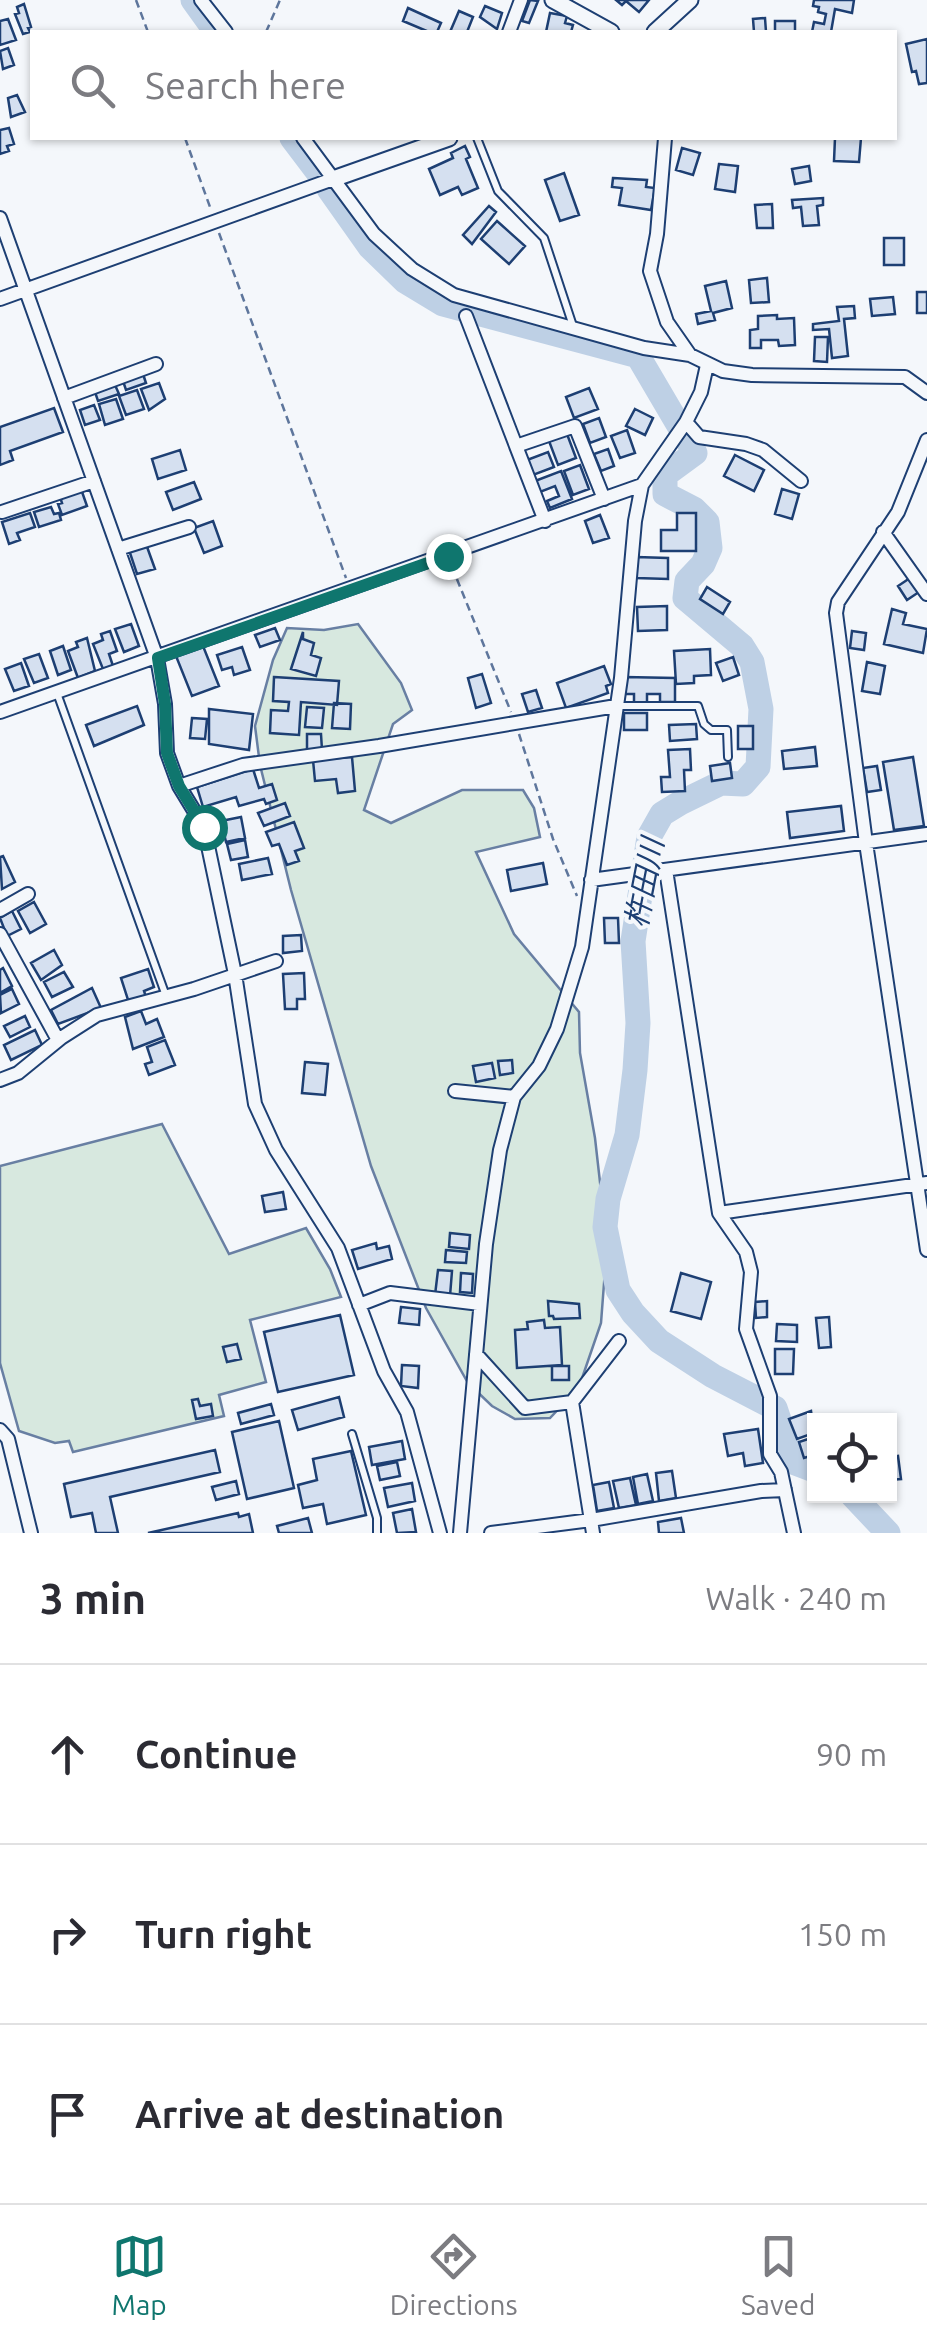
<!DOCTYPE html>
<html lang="en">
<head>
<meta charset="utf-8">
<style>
  :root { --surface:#fff; --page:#f7f7f7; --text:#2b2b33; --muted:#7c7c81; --line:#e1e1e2; --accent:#0f766e }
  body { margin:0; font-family:Ubuntu,"Noto Sans JP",sans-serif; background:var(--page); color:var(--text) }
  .controls { position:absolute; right:30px; bottom:30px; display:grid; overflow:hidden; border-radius:0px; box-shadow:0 2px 8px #0004 }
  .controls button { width:90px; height:90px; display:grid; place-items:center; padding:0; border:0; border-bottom:2px solid var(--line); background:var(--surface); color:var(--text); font:50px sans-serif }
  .stop { position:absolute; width:30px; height:30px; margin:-22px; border:8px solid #0f766e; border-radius:50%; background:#fff }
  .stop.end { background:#0f766e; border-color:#fff; box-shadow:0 2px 10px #0008 }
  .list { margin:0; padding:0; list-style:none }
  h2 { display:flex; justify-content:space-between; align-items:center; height:130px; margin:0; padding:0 40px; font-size:42px }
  h2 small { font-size:32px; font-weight:400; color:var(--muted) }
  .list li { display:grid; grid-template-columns:65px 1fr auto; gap:30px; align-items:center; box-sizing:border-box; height:180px; padding:0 40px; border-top:2px solid var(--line) }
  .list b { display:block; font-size:38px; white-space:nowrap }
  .list em { font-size:32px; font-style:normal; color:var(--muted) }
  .icon { flex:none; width:55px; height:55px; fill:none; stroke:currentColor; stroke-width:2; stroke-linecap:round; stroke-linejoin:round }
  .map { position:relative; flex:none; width:927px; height:1533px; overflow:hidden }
  .search { position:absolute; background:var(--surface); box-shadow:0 2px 8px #0004; left:30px; right:30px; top:30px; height:110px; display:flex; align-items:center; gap:25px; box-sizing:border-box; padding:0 35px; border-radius:0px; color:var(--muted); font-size:38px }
  .sheet { height:670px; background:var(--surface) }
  nav { display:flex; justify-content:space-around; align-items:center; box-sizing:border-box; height:140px; border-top:2px solid var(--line); background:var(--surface); font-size:28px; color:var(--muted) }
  nav a { display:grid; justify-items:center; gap:5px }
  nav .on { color:var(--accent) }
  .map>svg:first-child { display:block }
  .green { fill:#d7e8df; stroke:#687fa3; stroke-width:2.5 }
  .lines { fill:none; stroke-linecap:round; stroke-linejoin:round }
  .river { stroke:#bed0e5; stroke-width:25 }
  .building { fill:#d5e0f0; stroke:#1d3f73; stroke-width:2.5 }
  .service-casing { stroke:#1d3f73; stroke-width:10 }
  .minor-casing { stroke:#1d3f73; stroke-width:16 }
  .tertiary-casing { stroke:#1d3f73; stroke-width:19 }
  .path { stroke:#5e769c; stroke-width:2.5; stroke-dasharray:8 5; stroke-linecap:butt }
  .service { stroke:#f4f7fb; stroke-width:6 }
  .minor { stroke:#f4f7fb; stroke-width:12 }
  .tertiary { stroke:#f4f7fb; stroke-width:15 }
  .route { stroke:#0f766e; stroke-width:12 }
  .labels { text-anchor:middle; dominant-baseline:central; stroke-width:8; stroke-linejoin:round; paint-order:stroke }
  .water-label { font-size:30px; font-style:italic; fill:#1d3f73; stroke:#f4f7fb }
</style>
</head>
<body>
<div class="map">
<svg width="927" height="1533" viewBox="0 0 927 1533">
  <rect width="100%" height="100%" fill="#f4f7fb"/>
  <path class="green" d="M358,624L401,683L412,710L393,724L364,810L391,823L462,790H523L534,808L540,837L476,852L514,934L579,1012L580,1053L595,1138L607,1244L601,1323L579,1387L550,1418L515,1419L492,1406L468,1383L426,1308L371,1166L291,890L260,765L255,726L273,660L287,628L324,630Z
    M162,1124L229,1254L306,1228L330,1269L341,1297L250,1320L266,1382L219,1395L224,1416L73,1452L69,1441L55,1443L19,1431L0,1363V1166Z"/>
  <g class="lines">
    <path class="river" d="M193,0L216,32
      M292,138L320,175
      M329,189L370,247L405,281L443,304L638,356L695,453L665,475V494L694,509L707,522L710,548L703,564L687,581L685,598L742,646L752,662L761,709L758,767L743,784L721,783L680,803L662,814L649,837L633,941L638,1023L635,1070L627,1135L608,1199L605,1227L618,1290L633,1313L659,1341L713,1376L775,1408L793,1462L814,1470
      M853,1496L888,1533"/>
  </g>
  <path class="building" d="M530,0L538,1L529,23L522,21Z
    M616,0H649L639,12L626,1L622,5Z
    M814,0H854L852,13L835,9L831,32H812L814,22L824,24L826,14L818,12L819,7L813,6Z
    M24,4L31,27L28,28L30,32L23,34L15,14L19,13L17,7Z
    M485,6L502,13L497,29L480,17Z
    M408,8L441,23L437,32H429L403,21Z
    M459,11L473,17L467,32H450Z
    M550,13L567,16L565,23L573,25L571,32H546Z
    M765,18L766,32H754L753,19Z
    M8,19L16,40L0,45V21Z
    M775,21H795V32H775Z
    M927,39V83L919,84L916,71L912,72L906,44Z
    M8,48L14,65L3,69L0,51Z
    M17,95L25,112L11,117L8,98Z
    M9,128L14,144L7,146L9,151L0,154V130Z
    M835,138H861L859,162L834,161Z
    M465,146L470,157L466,159L478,188L462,195L458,187L440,195L429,169L453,158L451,153Z
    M682,148L700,153L693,175L676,170Z
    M719,164L738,166L735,192L715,189Z
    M809,166L811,181L795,184L792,169Z
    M564,173L579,215L560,221L545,180Z
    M613,178L647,180L646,187L655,188L651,210L619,205L622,188L612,187Z
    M823,198V205L817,206L819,225L803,226L801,207L793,208L792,200Z
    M772,204L773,228H757L755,205Z
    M489,206L496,212L472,244L463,235Z
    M497,221L525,246L509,264L481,239Z
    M884,238H904V265H884Z
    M767,278L769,302L751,303L749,280Z
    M726,281L732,308L713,313L715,320L698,324L696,314L711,311L705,286Z
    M917,292H927V313H917Z
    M893,297L895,314L872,316L870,299Z
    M854,306L855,318L844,319L848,356L832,358L829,329L813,330V324L839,321L837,307Z
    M777,315V319L794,318L795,345L779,346L778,340H761V348H750V330L758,329V316Z
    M815,337H828L827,362L814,361Z
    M143,374L146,383L126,390L123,381Z
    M159,383L165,399L149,410L141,389Z
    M115,385L119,394L98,401L95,392Z
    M589,388L598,409L574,418L566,397Z
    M137,390L144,409L126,415L119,396Z
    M116,399L123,419L105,425L99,404Z
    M94,405L100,420L85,425L80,410Z
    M54,408L63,432L10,451L13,460L0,465V427Z
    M635,409L653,418L645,435L626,426Z
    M599,418L606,437L590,443L583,424Z
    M627,430L635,453L620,458L611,436Z
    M567,434L576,458L558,465L549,441Z
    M608,449L614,466L601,471L594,454Z
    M180,450L186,470L158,479L152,459Z
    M548,452L554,467L533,475L527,460Z
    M735,455L764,470L754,491L724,476Z
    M580,465L589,489L573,495L564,471Z
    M561,471L572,499L550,508L547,501L559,496L555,486L540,492L535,481Z
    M194,482L201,499L173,510L166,492Z
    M81,489L87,506L62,515L58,504L62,503L60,497Z
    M782,489L799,494L792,519L775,514Z
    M51,507L54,514L59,513L61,520L39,527L34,512Z
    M30,513L35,527L17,533L20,540L9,544L2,522Z
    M677,513H696V551H661V530H677Z
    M600,515L609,538L593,543L585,521Z
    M213,521L222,546L204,553L194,528Z
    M146,544L155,569L137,574L129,550Z
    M636,557L668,558V579L636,578Z
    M910,578L919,592L907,600L898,586Z
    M707,587L730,602L723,614L700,599Z
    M667,606V630L638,631L637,607Z
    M892,609L906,613L903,624L927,629L923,653L884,644Z
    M131,624L139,646L124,652L115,629Z
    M275,628L280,640L260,647L255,635Z
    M110,631L117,651L109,654L113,666L103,669L93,644L103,640L101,634Z
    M852,631L866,633L864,650L850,648Z
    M303,632V639L314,643L311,655L321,658L316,676L291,669Z
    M87,638L95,671L78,678L68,651L78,647L76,642Z
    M63,646L71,670L58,675L50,651Z
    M203,646L219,686L192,696L176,656Z
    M242,647L250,670L234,675L232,667L222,670L217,655Z
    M710,649L711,675L694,676V683L676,684L674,651Z
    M39,654L48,678L34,683L24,659Z
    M733,657L739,675L723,681L716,663Z
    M867,662L885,666L880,694L862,691Z
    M21,663L29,686L14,691L5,669Z
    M604,666L611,684L606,686L608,693L566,708L557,683Z
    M482,674L491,703L476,708L468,678Z
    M274,677L339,681L337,705L301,702L299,735L270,733L271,710L288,711L289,702L273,701Z
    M624,677L675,678V702H660V694H647V703H634V694H624Z
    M536,690L542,708L528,712L522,694Z
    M334,703L351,704L350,729L332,728Z
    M137,706L144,725L94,746L86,725Z
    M307,707L324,708L322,728L305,727Z
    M209,709L253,714L249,750L209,744Z
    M624,713H647V730H624Z
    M192,718L207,719L205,739L190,738Z
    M696,724L697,739L670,741L669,725Z
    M738,726H753V749H738Z
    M307,734H321L322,750L307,751Z
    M815,747L817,766L784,769L782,751Z
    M690,749L691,770H684L685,791L662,792L661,777H670L668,750Z
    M352,757L355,791L338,793L336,779L315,781L313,760Z
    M913,757L924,826L894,830L883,762Z
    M730,763L732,778L712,781L710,766Z
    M877,766L881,790L867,792L863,768Z
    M253,769L259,788L272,784L277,800L266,804L264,799L239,806L236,797L203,807L197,787Z
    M285,803L290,816L264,826L258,813Z
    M841,806L844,831L790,838L787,812Z
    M241,817L245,838L226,842L221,821Z
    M294,822L304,848L295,851L299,861L287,865L279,844L272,846L266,832Z
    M245,840L248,857L231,860L227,844Z
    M3,856L15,882L2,889L0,857Z
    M268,858L272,874L242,880L239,864Z
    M543,863L547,884L511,891L507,870Z
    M34,902L46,924L30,933L18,911Z
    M12,911L21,929L7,936L0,918Z
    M604,918H618L619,943H605Z
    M301,935L302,951L283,953V936Z
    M54,950L62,965L41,980L31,963Z
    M3,968L12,986L0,993V970Z
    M148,969L154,987L144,991L146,997L129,1003L121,978Z
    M64,972L73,987L52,997L44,982Z
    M304,973L305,999H297V1009H285L283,974Z
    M92,988L101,1008L58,1024L51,1010Z
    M12,989L19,1004L1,1013L0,995Z
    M141,1011L146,1024L157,1019L164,1037L133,1049L125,1017Z
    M25,1016L30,1027L10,1037L4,1026Z
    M35,1030L42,1045L11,1060L4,1045Z
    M165,1040L175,1065L149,1075L145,1064L152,1062L147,1047Z
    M512,1060L513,1073L500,1075L498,1061Z
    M305,1062L328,1064L325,1095L302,1093Z
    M492,1063L495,1078L476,1082L473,1066Z
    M283,1192L286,1209L265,1212L262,1196Z
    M450,1233L470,1235L469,1249L449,1247Z
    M376,1243L377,1249L389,1246L392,1259L358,1269L352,1250Z
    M446,1250L467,1252L466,1263L445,1262Z
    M438,1270L452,1271L450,1296L435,1295Z
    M461,1273L473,1274L472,1293L460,1292Z
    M681,1273L711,1282L701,1319L671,1311Z
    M548,1301L579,1304L580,1318L554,1319L553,1316H549Z
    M767,1301V1317L756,1318L755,1302Z
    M401,1307L420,1309L419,1325L399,1323Z
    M340,1315L354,1375L278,1392L264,1332Z
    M829,1317L831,1347L819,1348L816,1318Z
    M544,1320L545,1328L560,1327L562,1365L517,1368L515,1330L528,1329L527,1322Z
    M777,1324L797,1325V1342L776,1341Z
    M237,1344L241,1359L227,1362L223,1347Z
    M775,1349H794L793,1374H775Z
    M402,1365L419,1366L418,1388L401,1386Z
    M552,1366H569V1380H552Z
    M339,1397L344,1417L298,1430L292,1410Z
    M198,1399L200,1406L211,1404L213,1416L196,1419L192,1400Z
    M271,1404L274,1415L241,1424L238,1413Z
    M811,1411L814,1433L797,1439L789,1419Z
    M279,1421L294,1488L247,1499L232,1432Z
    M758,1429L763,1463L745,1466L743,1453L728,1456L724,1434Z
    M814,1437V1465H813L810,1456L804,1458L799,1442Z
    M402,1441L405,1459L372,1465L369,1447Z
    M215,1450L220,1472L110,1497L118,1533H96L92,1513L71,1517L64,1484Z
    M351,1451L366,1515L327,1524L323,1504L303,1508L298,1485L317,1480L313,1459Z
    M898,1456L901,1479L890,1480V1457Z
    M397,1462L400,1476L380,1480L377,1466Z
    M672,1471L676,1498L659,1501L656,1473Z
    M647,1474L653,1501L638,1504L633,1477Z
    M630,1478L636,1505L619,1508L613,1481Z
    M236,1481L239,1494L216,1500L212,1487Z
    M609,1482L614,1508L597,1511L593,1485Z
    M412,1483L415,1501L388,1507L384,1488Z
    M412,1509L416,1532L397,1533L393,1513Z
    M238,1513L239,1517L249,1514L253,1533H148Z
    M308,1518L312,1533H279L277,1526Z
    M681,1518L684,1533H659L658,1522Z"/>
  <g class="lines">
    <defs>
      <path id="service" d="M477,138L498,191L544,238L574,329
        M57,693L166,996
        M617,706H698L704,724L711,730H727L728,757
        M352,1434L377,1518V1533"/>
      <path id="minor" d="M201,0L226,32
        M509,32L521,0
        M303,138L374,234L412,269L454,295L644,348L690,355
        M665,138L657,234L650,271L667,322L690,355L723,371L752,375L905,377L927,393
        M0,218L157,658L165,704L167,753L179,786L204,827L235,974L255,1104L276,1150L338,1248L384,1371L407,1412L440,1533
        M0,299L333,179
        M466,316L516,446
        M64,398L156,364
        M686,422L699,437L746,444L763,450L801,481
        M927,440L898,512L838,602L836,613L866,843L927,1250
        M2,512L94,481
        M545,521L516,446L575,426L604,499
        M883,532L927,594
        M118,549L189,527
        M0,712L642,485
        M179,786L243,765L379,746L616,706
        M666,870L719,1213L746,1252L751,1272L746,1329L770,1396V1454L781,1472L794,1533
        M591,880L927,834
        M0,910L28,894
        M0,934L58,1040
        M0,1080L18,1073L61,1038L97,1015L194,989L276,961
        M455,1091L514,1097
        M719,1213L927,1183
        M359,1305L390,1293L480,1304
        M476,1354L525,1408L572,1402L593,1533
        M572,1402L619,1341
        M0,1430L8,1439L31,1533
        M460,1533L486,1244L500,1150L514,1097L539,1066L557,1029L582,947L621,678L635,521L642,485L686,422L701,392L707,365
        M491,1533L591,1520L761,1491L785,1490"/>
      <path id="tertiary" d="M553,0L611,32
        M655,32L690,0
        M333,179L449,138"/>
    </defs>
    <use href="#service" class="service-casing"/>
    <use href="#minor" class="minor-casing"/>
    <use href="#tertiary" class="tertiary-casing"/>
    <path class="path" d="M136,0L148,32
      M266,32L280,0
      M185,138L210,207
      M219,233L346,578
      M452,567L511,712
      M519,734L553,839L577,896"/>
    <use href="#service" class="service"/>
    <use href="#minor" class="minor"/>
    <use href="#tertiary" class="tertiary"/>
  </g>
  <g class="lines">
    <path class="route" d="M204,827L179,786L167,753L165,704L158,658L448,556"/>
  </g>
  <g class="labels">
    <g class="water-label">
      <text transform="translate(644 883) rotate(-79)">杵田川</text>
    </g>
  </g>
</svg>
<div class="controls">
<button><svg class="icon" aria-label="locate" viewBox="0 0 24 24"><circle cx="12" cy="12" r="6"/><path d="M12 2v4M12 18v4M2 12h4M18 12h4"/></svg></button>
</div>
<div class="stop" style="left:204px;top:827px"></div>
<div class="stop end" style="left:448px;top:556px"></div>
<div class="search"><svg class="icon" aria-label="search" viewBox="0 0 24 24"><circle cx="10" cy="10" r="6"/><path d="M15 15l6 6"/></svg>Search here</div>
</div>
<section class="sheet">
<h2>3 min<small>Walk · 240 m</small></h2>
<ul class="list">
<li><svg class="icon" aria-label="ahead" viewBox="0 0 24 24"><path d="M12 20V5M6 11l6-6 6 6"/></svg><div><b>Continue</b></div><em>90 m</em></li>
<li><svg class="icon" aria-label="right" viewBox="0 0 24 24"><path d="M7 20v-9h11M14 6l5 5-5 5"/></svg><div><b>Turn right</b></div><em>150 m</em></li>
<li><svg class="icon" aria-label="arrive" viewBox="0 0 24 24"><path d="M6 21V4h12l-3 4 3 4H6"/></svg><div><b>Arrive at destination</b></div></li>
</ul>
</section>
<nav>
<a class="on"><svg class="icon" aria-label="map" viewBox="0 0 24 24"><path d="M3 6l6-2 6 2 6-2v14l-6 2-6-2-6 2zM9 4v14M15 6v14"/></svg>Map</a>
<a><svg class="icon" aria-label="directions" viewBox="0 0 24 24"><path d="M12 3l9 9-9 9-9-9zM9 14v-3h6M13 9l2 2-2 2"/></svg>Directions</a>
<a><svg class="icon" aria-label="saved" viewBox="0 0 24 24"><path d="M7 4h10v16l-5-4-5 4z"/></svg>Saved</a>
</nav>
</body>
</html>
